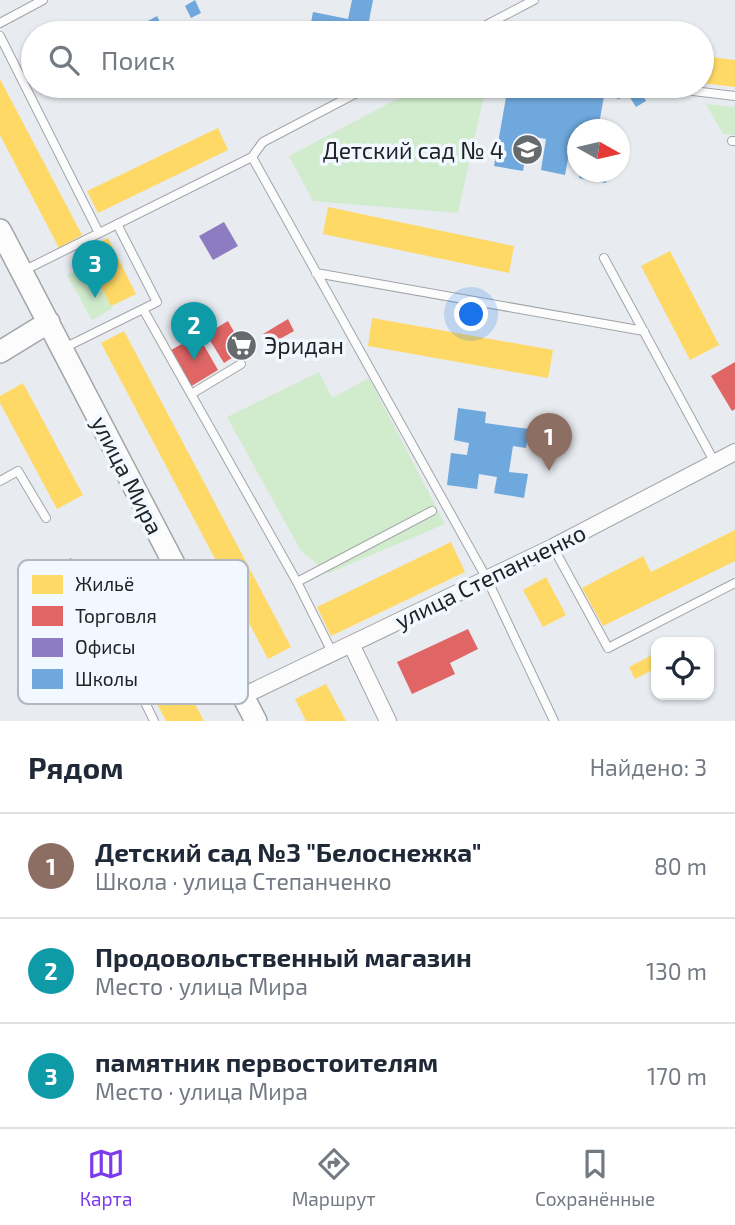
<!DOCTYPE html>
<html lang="ru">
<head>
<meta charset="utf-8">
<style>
  :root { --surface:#fff; --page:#f2f2f3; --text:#1f2937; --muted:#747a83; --line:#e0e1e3; --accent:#7c3aed }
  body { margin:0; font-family:"Exo 2",sans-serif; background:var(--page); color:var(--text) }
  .controls { position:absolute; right:21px; bottom:21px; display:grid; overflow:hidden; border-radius:14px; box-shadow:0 2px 5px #0004 }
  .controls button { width:63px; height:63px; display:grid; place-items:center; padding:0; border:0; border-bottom:2px solid var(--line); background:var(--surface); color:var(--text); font:35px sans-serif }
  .compass { position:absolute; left:567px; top:119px; width:63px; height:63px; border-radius:50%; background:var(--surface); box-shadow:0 2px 5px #0004; rotate:98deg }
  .you { position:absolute; left:472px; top:315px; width:24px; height:24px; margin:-18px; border:5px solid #fff; border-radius:50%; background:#1a73e8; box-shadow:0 0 0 10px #1a73e833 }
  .badge { display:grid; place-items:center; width:46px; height:46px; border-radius:50%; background:var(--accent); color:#fff; font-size:23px; font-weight:700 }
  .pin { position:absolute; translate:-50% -58px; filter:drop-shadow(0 2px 4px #0008) }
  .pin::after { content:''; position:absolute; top:37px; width:24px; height:21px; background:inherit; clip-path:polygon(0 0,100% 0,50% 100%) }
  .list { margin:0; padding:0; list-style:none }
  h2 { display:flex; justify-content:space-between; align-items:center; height:91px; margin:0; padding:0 28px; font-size:30px }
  h2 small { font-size:23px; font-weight:400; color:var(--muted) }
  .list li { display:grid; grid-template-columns:46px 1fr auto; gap:21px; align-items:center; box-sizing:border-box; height:105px; padding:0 28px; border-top:2px solid var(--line) }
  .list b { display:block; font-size:26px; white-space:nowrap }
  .list p { margin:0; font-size:23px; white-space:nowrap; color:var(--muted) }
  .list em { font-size:23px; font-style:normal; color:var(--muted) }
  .icon { flex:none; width:38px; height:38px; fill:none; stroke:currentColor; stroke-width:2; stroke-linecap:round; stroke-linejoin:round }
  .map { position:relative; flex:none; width:735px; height:721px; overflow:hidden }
  .search { position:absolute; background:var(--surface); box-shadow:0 2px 5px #0004; left:21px; right:21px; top:21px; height:77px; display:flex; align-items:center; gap:18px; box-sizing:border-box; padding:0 24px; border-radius:38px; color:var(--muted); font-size:26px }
  .sheet { height:406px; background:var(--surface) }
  nav { display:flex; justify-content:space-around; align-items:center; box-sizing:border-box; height:98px; border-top:2px solid var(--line); background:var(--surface); font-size:19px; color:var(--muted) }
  nav a { display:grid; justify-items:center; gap:4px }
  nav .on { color:var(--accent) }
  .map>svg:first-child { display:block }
  .green { fill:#d0eccd }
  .homes { fill:#ffd966 }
  .shops { fill:#e06666 }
  .offices { fill:#8e7cc3 }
  .schools { fill:#6fa8dc }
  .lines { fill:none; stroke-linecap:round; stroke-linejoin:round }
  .service-casing { stroke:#a2a5a8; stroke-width:10 }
  .minor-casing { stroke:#a2a5a8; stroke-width:18 }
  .tertiary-casing { stroke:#a2a5a8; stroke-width:24 }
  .service { stroke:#fcfcfd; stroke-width:8 }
  .minor { stroke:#fcfcfd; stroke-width:16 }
  .tertiary { stroke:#fcfcfd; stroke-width:21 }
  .labels { text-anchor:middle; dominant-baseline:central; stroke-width:7; stroke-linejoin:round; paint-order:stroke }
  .poi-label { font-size:23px; fill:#212427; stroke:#f2f8ff; text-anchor:end }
  .street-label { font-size:23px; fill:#212427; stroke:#f2f8ff }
  .key { fill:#f2f8ff; stroke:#b3b8be; stroke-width:2 }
  .key-label { font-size:19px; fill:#212427 }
</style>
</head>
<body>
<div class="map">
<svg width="735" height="721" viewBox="0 0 735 721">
  <rect width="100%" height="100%" fill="#e8ebf0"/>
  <path class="green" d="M422,86H486L458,213L313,201L289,156Z
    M706,104L735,107V135L723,134Z
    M88,264L113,308L92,320L67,275Z
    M319,372L332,398L369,378L445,524L329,573L301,551L227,417Z"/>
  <path class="homes" d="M702,56L735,60V87L702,83Z
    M0,79L82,235L59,248L0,135Z
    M218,128L228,150L98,213L87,191Z
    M328,207L514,246L509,273L323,234Z
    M108,238L136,294L111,306L83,250Z
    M670,251L719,345L690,360L641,266Z
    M372,318L553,350L548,378L368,346Z
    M124,331L291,647L268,659L101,343Z
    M23,383L83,495L57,509L0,403V396Z
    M735,530V561L603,626L582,588L643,556L651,572Z
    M451,542L465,572L331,636L317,607Z
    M546,577L566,615L543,627L523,590Z
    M159,636L204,721H166L130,652Z
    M656,653V668L635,679L629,667Z
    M326,684L346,721H306L295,699Z"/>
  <path class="shops" d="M288,319L294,331L269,345L263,334Z
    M228,321L244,350L224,363L206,334Z
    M198,335L218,370L190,387L171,350Z
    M735,362V409L732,411L711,376Z
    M71,558L100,614L69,630L40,574Z
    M468,629L478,649L450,663L455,674L412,694L397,662Z"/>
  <path class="offices" d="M224,222L238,246L213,260L199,236Z"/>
  <path class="schools" d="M195,0L201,13L191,18L185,6Z
    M352,0H373L369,21L392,25L391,33H309L313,12L348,19Z
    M157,16L164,30L152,33L146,22Z
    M508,86H622L620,99L604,96L598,130H578V144L571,143L565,175L541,170L546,139L529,136L523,171L494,166Z
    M640,90L646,101L636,107L629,96Z
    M581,172H608L606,183L579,178Z
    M458,408L486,412L485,423L529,429L526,448L513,446L509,472L528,474L524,498L494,493L497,477L479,474L477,489L447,485L451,453L467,455L469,443L454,440Z"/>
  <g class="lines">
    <defs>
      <path id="service" d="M0,23L43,0
        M471,33L534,0
        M0,36L99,233
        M693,91L735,96
        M732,141H735
        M252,157L487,579L554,721
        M117,224L157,302L143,309
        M604,258L715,463
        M23,271L252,157L263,142L370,86
        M316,273L644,331
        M64,348L143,309L297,582L332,652
        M193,393L241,364
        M0,481L18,471L46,518
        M553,547L608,648L735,583
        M297,582L432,511
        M129,669L154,721"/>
      <path id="minor" d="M351,644L388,721
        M243,696L553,547L735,452"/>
      <path id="tertiary" d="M0,230L256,721
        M0,352L49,322"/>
    </defs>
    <use href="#service" class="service-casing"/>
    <use href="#minor" class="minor-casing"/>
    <use href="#tertiary" class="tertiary-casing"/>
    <use href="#service" class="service"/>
    <use href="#minor" class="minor"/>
    <use href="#tertiary" class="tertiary"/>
  </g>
  <defs>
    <symbol id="school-disc" viewBox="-11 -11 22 22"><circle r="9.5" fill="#676a6d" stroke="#f2f8ff"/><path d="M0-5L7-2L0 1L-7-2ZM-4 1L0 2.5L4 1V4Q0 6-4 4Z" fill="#fff"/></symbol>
    <symbol id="supermarket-disc" viewBox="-11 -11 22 22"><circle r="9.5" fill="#676a6d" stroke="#f2f8ff"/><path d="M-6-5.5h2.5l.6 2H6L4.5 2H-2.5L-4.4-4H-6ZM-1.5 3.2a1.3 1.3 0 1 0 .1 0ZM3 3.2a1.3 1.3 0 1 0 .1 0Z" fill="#fff"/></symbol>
  </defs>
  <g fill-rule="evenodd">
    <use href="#school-disc" x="510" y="132" width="35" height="35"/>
    <use href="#supermarket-disc" x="224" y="328" width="35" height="35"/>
  </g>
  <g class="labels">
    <g class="poi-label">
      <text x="504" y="150">Детский сад № 4</text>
      <text x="264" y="345" text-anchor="start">Эридан</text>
    </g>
    <g class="street-label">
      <text transform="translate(128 475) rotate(63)">улица Мира</text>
      <text transform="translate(490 576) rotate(-26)">улица Степанченко</text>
    </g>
  </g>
  <rect x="18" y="560" width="230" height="144" rx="10" class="key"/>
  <rect x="32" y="575" width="31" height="19" fill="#ffd966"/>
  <rect x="32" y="606" width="31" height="20" fill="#e06666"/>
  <rect x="32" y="638" width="31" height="19" fill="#8e7cc3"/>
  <rect x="32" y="669" width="31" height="20" fill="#6fa8dc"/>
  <g class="key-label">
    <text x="75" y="591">Жильё</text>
    <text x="75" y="623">Торговля</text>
    <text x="75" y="654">Офисы</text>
    <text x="75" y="686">Школы</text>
  </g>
</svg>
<div class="controls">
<button><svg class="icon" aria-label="locate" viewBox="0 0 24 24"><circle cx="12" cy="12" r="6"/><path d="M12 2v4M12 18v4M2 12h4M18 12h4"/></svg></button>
</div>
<svg class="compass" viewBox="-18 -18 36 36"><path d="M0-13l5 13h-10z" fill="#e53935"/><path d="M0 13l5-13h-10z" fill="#747a83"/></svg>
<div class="you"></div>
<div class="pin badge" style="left:549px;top:471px;background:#8d6e63">1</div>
<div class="pin badge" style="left:194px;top:360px;background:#0f9aa8">2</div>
<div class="pin badge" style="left:95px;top:298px;background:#0f9aa8">3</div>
<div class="search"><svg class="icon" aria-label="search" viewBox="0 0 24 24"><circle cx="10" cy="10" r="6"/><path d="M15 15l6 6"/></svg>Поиск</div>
</div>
<section class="sheet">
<h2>Рядом<small>Найдено: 3</small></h2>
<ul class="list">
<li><span class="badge" style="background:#8d6e63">1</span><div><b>Детский сад №3 &quot;Белоснежка&quot;</b><p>Школа · улица Степанченко</p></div><em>80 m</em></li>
<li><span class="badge" style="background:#0f9aa8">2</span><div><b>Продовольственный магазин</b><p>Место · улица Мира</p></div><em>130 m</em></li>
<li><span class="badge" style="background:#0f9aa8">3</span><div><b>памятник первостоителям</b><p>Место · улица Мира</p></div><em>170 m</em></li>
</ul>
</section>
<nav>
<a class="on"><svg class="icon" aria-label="map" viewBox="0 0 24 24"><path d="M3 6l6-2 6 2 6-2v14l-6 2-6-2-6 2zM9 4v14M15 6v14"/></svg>Карта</a>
<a><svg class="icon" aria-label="directions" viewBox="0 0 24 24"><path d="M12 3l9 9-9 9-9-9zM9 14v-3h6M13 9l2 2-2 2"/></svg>Маршрут</a>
<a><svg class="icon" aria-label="saved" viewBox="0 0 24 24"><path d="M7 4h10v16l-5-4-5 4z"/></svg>Сохранённые</a>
</nav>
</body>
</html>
